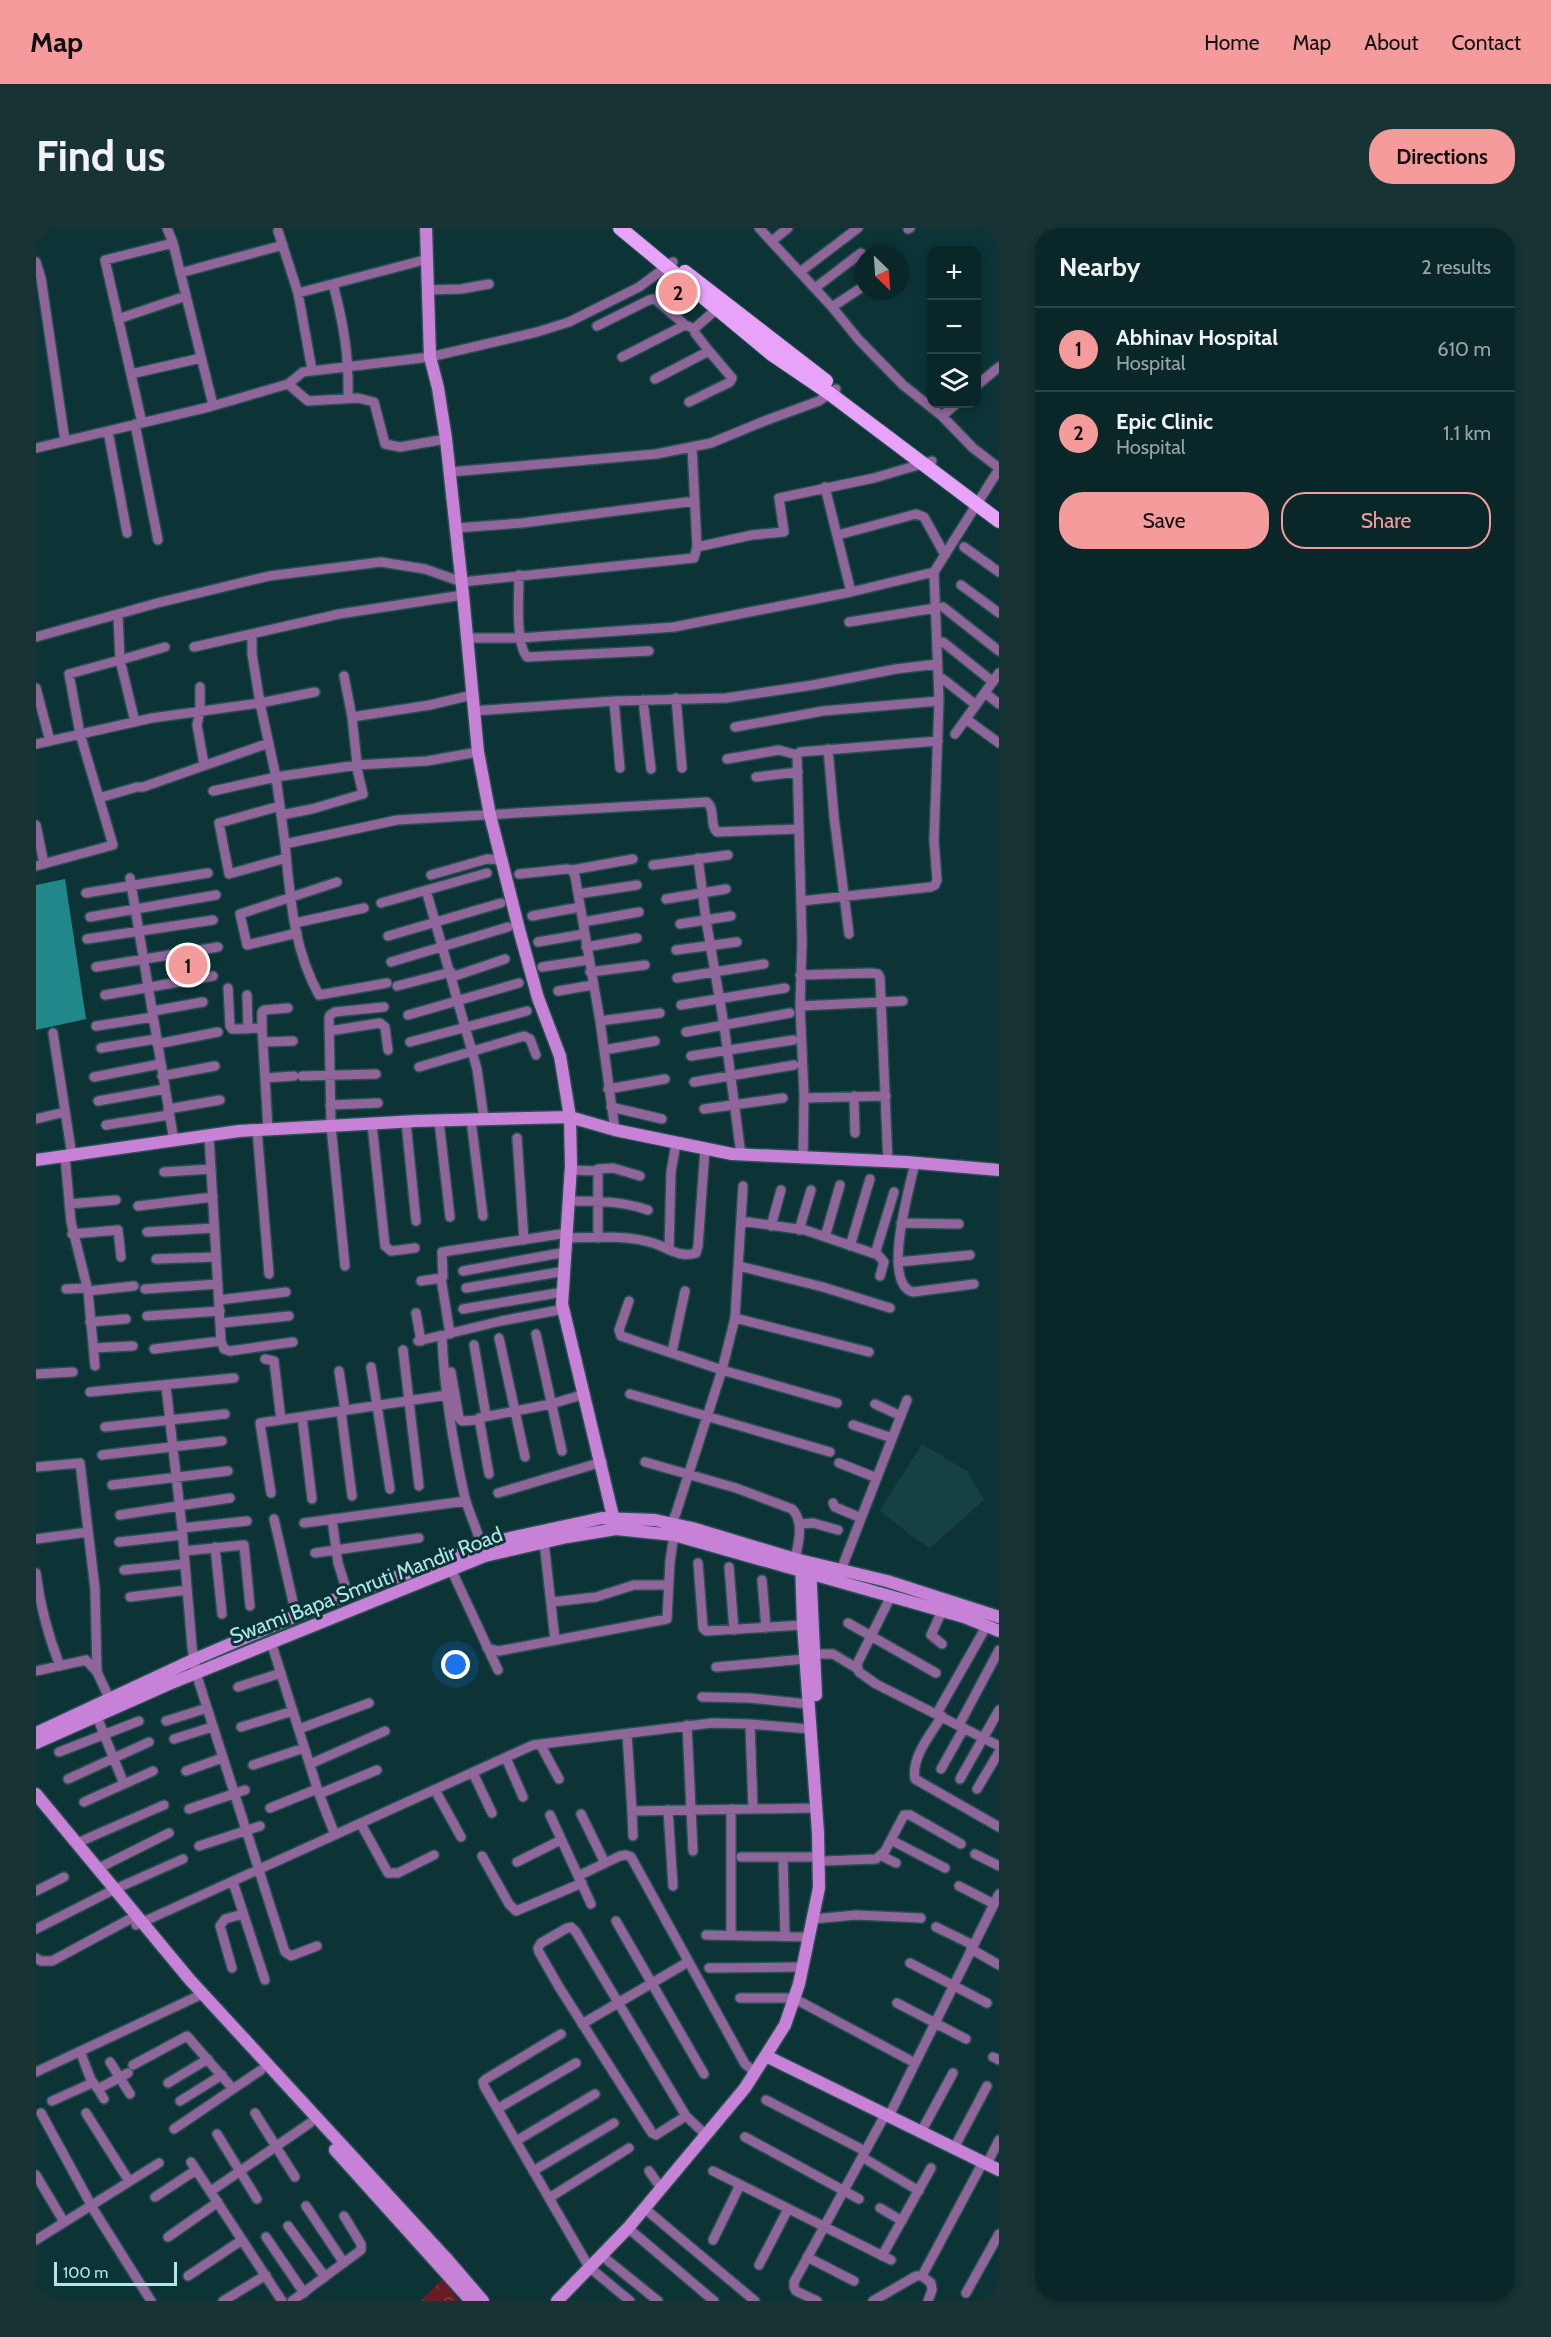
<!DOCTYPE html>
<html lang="en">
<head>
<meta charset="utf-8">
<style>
  :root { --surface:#092728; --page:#173334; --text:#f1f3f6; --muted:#99a5a8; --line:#294445; --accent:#f59b9c }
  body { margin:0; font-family:Cabin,sans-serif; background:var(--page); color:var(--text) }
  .controls { position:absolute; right:18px; top:18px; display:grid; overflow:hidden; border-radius:12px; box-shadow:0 3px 9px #0003 }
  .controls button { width:54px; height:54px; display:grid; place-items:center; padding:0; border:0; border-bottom:2px solid var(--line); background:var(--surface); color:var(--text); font:30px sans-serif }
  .compass { position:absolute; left:819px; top:18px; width:54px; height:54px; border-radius:50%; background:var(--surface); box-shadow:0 3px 9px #0003; rotate:155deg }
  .scale { position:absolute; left:18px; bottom:15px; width:123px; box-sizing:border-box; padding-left:6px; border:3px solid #b1e6e8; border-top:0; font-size:16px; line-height:21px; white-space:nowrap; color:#b1e6e8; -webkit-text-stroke:4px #0c3436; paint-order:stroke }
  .you { position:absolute; left:420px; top:1437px; width:21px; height:21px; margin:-15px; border:4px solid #fff; border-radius:50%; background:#1a73e8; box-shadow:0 0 0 9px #1a73e833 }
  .badge { display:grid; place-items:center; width:39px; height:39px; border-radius:50%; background:var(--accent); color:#111; font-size:20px; font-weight:700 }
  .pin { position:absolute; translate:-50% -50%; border:3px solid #fff; box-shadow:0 2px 6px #0006 }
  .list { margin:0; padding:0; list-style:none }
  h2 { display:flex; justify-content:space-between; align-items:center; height:78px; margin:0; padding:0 24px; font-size:26px }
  h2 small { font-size:20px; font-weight:400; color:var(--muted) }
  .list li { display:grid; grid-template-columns:39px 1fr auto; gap:18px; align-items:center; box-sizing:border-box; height:84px; padding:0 24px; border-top:2px solid var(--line) }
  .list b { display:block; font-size:22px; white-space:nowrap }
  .list p { margin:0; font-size:20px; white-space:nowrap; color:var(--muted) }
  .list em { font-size:20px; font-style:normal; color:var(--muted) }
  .actions { display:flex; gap:12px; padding:18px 24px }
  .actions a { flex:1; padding:14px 0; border:2px solid var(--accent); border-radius:24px; text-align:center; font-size:21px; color:var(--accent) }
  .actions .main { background:var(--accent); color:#111 }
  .icon { flex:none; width:33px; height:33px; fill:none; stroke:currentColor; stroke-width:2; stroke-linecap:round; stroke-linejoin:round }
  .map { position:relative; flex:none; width:963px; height:2073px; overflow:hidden; border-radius:24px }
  header { display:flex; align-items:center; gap:36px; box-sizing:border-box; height:84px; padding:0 30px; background:var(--accent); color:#111 }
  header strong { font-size:28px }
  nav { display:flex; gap:33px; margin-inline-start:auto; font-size:21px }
  .intro { display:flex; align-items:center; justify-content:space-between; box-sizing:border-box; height:144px; padding:0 36px }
  h1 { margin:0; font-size:42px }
  .button { padding:15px 27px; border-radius:24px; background:var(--accent); color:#111; font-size:21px; font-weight:700 }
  main { display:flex; gap:36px; padding:0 36px }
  aside { flex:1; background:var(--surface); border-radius:24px; box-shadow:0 3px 9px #0003 }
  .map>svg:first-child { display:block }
  .built { fill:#154143 }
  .park { fill:url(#park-crowns) }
  .water { fill:#20878b }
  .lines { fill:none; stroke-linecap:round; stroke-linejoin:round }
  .street-casing { stroke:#265052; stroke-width:12 }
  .secondary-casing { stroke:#265052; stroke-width:15 }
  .primary-casing { stroke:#265052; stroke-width:16 }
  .street { stroke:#8f659a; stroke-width:9 }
  .secondary { stroke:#c782d8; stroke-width:12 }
  .primary { stroke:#e8a2fa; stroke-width:14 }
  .labels { text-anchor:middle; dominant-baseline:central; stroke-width:6; stroke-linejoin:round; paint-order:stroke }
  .street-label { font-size:21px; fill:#b1e6e8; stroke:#0c3436 }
</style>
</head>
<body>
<header>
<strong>Map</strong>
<nav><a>Home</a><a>Map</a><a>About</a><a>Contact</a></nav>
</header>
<div class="intro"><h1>Find us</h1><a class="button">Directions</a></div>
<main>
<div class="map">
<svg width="963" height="2073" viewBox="0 0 963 2073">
  <defs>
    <pattern id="park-crowns" width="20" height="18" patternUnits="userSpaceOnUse" patternTransform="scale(1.5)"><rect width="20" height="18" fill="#681d24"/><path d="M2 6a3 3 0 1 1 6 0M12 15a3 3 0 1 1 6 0" fill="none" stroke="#7b3e44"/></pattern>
  </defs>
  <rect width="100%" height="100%" fill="#0c3436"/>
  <path class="built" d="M886,1216L931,1243L948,1272L894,1320L874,1307L844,1282Z"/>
  <path class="park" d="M406,2051L423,2073H385Z"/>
  <path class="water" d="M29,651L50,791L0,802V657Z"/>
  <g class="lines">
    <defs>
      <path id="street" d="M131,0L137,15
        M723,0L796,79L823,112L867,157L906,188L937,220L963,240
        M872,1L874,0
        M242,3L262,65L276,142
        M736,13L752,0
        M0,34L5,50L29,213
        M764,44L822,0
        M144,45L247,17
        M297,56C308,97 313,128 312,170
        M779,60L825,25
        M392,62L425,61L453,56
        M262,65L392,31
        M796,79L828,58
        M82,91L150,68
        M561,98L613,72L619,71L649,97
        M586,129L649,97L654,99
        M95,146L165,130
        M619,151L673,123L659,105V100L684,78
        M252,156L272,173L322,170L338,174L349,216L364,219L410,211
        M940,158L963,139
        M653,174L694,154L696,150L673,123
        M906,188L920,176
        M106,195L69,32L137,15L177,177
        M99,196L122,312
        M72,203L91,305
        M656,219L661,319
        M0,220L173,179L252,156L267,144L394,129L501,104L533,94L603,59L637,34
        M414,244L620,226L675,215L731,192L783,173L800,161
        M789,259L815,364
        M420,300L486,295L659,273
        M802,307L880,286L888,289L909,327
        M928,319L963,344
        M483,347C483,366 479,415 491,429L613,423
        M925,357L963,385
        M907,379L963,423
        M813,394L900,380
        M216,406V426L224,475L279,464
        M0,409L125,374L233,348L345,334L389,341L426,354L658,330L661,319L716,307L748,304L743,270L838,250L896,233
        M431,410H484L638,399L815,364L898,344
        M907,414L957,454
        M158,419L303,386L427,367
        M308,448L316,489
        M907,451L940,477
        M164,459V483L161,497L168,536
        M0,460L14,513
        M949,465L963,476
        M640,470L646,540
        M607,472L615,541
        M578,473L584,540
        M437,483L578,473L690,470L777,457L860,441L901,436
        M930,491L963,515
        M99,494L84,432L129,419
        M699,499L787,483L903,473
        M919,506L963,445
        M0,516L116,490L224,475L240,549L249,616
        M792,521L798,589L813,706
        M691,531L743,522L761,527
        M720,549L762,544
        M177,563L240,549L321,537L391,533L442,524
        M63,570L101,559H107L233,515
        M244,578L183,595L193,646L250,630
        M245,587L276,581L327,566L322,545L316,489L394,477L436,467
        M0,597L8,636
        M662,630L670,692L688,797L705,927
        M617,637L692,627
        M0,638L77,617L44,506L33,446L84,432L82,387
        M536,642L597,631
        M483,646L531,641L536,642L539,648L564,793L579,902
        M395,647L451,631L466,632
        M94,650L138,913
        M390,662L441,841L448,891
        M50,665L172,645
        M542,666L601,657
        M630,671L690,661
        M765,673L895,659L899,657L901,652L898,612L903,473L898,344L963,241
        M345,675L451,645
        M496,688L544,679
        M54,689L180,667
        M547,694L603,684
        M259,695L328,680
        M644,696L695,688
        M261,705L211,717L204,686L301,654
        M352,708L465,675
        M51,711L177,692
        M502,714L548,706
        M550,719L601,710
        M640,722L701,714
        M355,734L472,699
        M60,739L182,719
        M506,739L552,732
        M554,744L609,737
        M764,747L835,745L842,746L844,750L852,934
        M416,749L469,731
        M641,750L728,736
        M351,755L283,767C257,721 254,667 249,616L361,592L671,574C680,582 673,597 681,604L763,601
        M361,758L415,744
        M192,760L194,798L196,801L226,800L232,901
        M522,763L557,757
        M69,767L177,748
        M211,767L212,801
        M645,777L749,760
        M764,778L867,773
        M117,783L167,774
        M372,787L483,755
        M564,793L624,785
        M60,798L117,789
        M226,800V784L228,782L252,780
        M293,803L344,795L349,799L352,822
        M650,804L754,785
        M17,805L36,928
        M227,814L257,813
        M374,814L491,783
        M121,816L182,804
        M65,820L120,811
        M568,822L619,813
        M655,828L757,812
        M383,839L488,808L494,811L500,827
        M126,848L179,838
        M266,848L340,846
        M58,849L124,836
        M229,850L258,848
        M658,854L758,837
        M572,861L629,851
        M818,868L819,905
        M768,870L850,868
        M62,873L129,861
        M294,877L342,875
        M575,879L626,891
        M132,881L184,872
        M668,881L747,870
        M0,891L29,884
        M435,892L447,988
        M403,893L414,989
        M370,894L380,993
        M336,896L349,1018L355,1023L379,1020
        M70,897L133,887
        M221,902L233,1046
        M481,910L488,1012
        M29,929L35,994L52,1063L59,1138
        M767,931L768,867L764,778L766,714L761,527L764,524L902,513
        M879,935C874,958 845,1056 877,1064L938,1056
        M535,942L561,943
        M128,944L175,941
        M533,973C561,973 586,973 612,982
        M33,976L80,972
        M102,978L177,969
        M705,993L769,1002L842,1027L848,1034L844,1048
        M865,995L923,996
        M735,998L745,962
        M763,1002L775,962
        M111,1004L178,1000
        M36,1006L82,1002L85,1029
        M789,1009L804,957
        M531,1010C559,1009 593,1007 620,1016C633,1021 645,1030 660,1025L662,1018L669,921
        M562,1010V941L577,940L604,948
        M814,1018L834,951
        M633,1022L635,944L640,915
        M839,1026L858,964
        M120,1031L180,1029
        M862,1034L934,1027
        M309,1038L295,898L293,790L294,787L299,784L348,779
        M703,1038L787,1059L854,1080
        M427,1043L530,1024
        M385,1053L405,1050
        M430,1060L529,1043
        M30,1061L51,1060
        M109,1061L182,1056
        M52,1063L98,1058
        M183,1072L250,1064
        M593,1073L583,1102L585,1108L686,1142L801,1175
        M427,1081L527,1064
        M380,1085L385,1113
        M111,1088L184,1083
        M699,1090L833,1124
        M54,1094L90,1091
        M185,1095L253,1088
        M414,1106L405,1050L407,1049L406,1024L531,1005
        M500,1106L526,1223
        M406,1108C408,1162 417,1217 429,1270C434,1288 443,1305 447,1323
        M463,1110L489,1229
        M185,1113L188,1121L194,1123L257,1114
        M382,1113L465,1093L528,1081
        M438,1117L450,1188
        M57,1120L97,1118
        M118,1121L185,1113L173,908
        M367,1122L383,1258
        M636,1124L649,1063
        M229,1131L238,1133L245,1192
        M335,1139L354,1261
        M303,1143L309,1182
        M415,1144L423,1190L426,1193L442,1192
        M0,1146L37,1144
        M130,1158L146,1300L156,1419L160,1445L249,1724L255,1728L281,1718
        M54,1164L198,1150
        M594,1166L794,1224
        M839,1176L865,1188
        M305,1183L316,1268
        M266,1189L276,1271
        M817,1197L856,1210
        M69,1199L189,1186
        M66,1227L186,1213
        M609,1234L700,1260L756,1281C769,1294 762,1318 758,1335
        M803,1235L841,1250
        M0,1239L44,1235L59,1361L61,1444
        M453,1246L443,1190L515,1176L549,1166
        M76,1257L192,1243
        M235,1265L224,1195L411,1167
        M462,1265L566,1234
        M797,1275L799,1279L825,1290
        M84,1287L194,1270
        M238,1291L260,1387
        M296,1291L302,1335L312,1367
        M268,1295L430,1273
        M763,1296L777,1295L802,1302
        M634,1299L640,1285L686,1142L699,1090L707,958
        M146,1300L211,1293
        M0,1311L52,1304
        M83,1314L146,1307
        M508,1314L519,1412
        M179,1319L186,1386
        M148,1323L208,1317L214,1378
        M279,1325L383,1310
        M662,1335L667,1400L670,1403L767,1397
        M693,1339L698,1402
        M415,1341L462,1442
        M88,1342L149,1336
        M805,1342L871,1172
        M0,1345C4,1378 12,1407 24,1438
        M726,1352L730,1400
        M855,1368L821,1436L823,1444L840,1456L963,1518
        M94,1369L151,1362
        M516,1374L560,1369L598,1357H632
        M812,1395L900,1445
        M235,1414L283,1566L299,1607
        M906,1416L895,1407L906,1383
        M451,1420L463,1423L631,1391L634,1333L638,1307
        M777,1426H797L822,1441
        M680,1439L769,1431
        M0,1443L50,1432L61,1444L76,1476
        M202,1459L245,1445
        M666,1469L713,1470L772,1476
        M901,1485L950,1399
        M906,1488C895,1506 875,1529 879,1551L963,1599
        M61,1489L88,1556
        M130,1493L171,1480
        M714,1496L717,1581
        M651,1497L657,1623
        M923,1497L963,1422
        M205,1499L257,1483
        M263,1501L333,1475
        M591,1506L596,1583L780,1580
        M138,1511L176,1499
        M504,1516L523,1551
        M23,1524L103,1493
        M470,1530L487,1569
        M274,1536L349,1503
        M217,1537L268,1520
        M905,1541L928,1500
        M150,1543L186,1530
        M437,1545L456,1585
        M32,1551L113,1514
        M924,1551L963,1482
        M941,1561L963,1524
        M399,1562L425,1609
        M283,1566L341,1542
        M48,1574L117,1543
        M234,1580L281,1561
        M153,1581L209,1562
        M632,1582L637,1658
        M596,1583L597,1608
        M545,1586L569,1635
        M514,1587L555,1676
        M325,1596L352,1645H362L398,1627
        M855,1612L909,1640
        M41,1615L128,1577
        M163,1618L224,1598
        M939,1626L963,1638
        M446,1628L473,1676L480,1683L546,1655
        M846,1628L860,1635
        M705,1629H783
        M747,1629L749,1708
        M788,1633L840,1631L849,1623L868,1587H874L925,1616
        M481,1634L525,1612
        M61,1641L133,1605
        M542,1648L584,1628L590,1627L595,1629L709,1836L719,1844
        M197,1654L229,1752
        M923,1658L958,1676
        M0,1663L28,1649
        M777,1691L820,1687L885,1690
        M580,1693L668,1846
        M100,1697L497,1517L676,1495L714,1496L774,1501
        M900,1699L937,1717
        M0,1701L77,1662L147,1631
        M670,1707L773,1709
        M695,1707V1581
        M935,1721L963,1737
        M0,1730L5,1733H16L94,1691
        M874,1735L951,1775
        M196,1740L184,1698L189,1691L207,1686
        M673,1740L766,1739
        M704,1770H758
        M763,1773L879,1835
        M861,1775L930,1811
        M546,1796L652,1734
        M525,1806L450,1851L447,1854L448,1858L553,2039L594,2073
        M44,1823L55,1852L62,1861L92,1845
        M957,1829L963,1832
        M74,1834L94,1866
        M97,1837L151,1808L197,1861
        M0,1844L160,1769L166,1765
        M132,1855L172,1831
        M62,1861L68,1871
        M730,1872L829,1923
        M16,1873L56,1855
        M144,1873L186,1847
        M461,1881L540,1835
        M5,1885L59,1984L115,2073
        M50,1885L93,1953
        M219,1885L259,1949
        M650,1888L620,1907L616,1905L523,1759L503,1724L502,1720L505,1715L531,1700L535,1699L540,1704L650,1888L670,1907
        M853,1888L963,1666
        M138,1901L225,1842
        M885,1904L917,1845
        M181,1906L221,1971
        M709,1909L823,1971
        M480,1913L559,1866
        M918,1920L951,1858
        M826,1929L883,1963
        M155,1934L246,2073
        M951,1936L963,1912
        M497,1943L578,1895
        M613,1943L625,1960
        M677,1943L855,2032
        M0,1947L28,1994
        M175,1963L274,1895
        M119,1969L160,1942
        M513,1970L593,1920
        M270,1978L308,2035
        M608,1980L719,2073
        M844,1980L866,1993
        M252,1998L289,2049
        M592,2000L678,2073
        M132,2009L182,1974
        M230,2009L268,2065
        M0,2012L123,1935
        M677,2012L704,1957
        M565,2027L622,2073
        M846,2028L895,1940
        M771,2029L818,2053
        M723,2037L752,1981
        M152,2048L206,2012
        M886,2048L947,1934
        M930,2065L963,2006
        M187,2073L230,2047
        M256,2073L325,2022V2016L308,1988
        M781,2073L760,2063L758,2059V2054L849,1887
        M837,2073L880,2048H886L895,2055L896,2062L892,2073"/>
      <path id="secondary" d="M390,0L394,129L402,160L410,211L427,367L442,524L454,587L484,705L502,770L524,828L534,889L535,938L526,1076L580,1301
        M0,932L203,903L380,893L534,889L579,902L696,926L870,934L963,942
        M774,1337L780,1467
        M0,1505L157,1432L290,1375L456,1314L566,1290L619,1292L656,1300L759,1331L851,1353L963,1389
        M0,1515L133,1456L449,1328L531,1309L580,1301L638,1307L928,1389L963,1403
        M0,1566L154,1752L410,2030L447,2073
        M730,1828L963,1942
        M299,1922L435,2073
        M521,2073L592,2000L709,1860L749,1797L763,1756L783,1660L782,1605L767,1397L765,1334"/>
      <path id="primary" d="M584,0L737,127L793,165L963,293
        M649,44L790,153"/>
    </defs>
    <use href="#street" class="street-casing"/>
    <use href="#secondary" class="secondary-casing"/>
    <use href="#primary" class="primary-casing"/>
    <use href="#street" class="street"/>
    <use href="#secondary" class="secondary"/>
    <use href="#primary" class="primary"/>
  </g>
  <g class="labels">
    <g class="street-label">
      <text transform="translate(330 1357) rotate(-21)">Swami Bapa Smruti Mandir Road</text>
    </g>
  </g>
</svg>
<div class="controls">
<button>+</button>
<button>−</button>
<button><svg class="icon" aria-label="layers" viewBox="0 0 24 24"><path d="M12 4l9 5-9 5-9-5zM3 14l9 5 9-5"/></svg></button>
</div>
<svg class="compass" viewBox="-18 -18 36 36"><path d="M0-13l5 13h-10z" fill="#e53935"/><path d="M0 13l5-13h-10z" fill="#99a5a8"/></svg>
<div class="scale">100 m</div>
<div class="you"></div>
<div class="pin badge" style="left:152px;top:737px">1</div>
<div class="pin badge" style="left:642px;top:64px">2</div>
</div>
<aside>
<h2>Nearby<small>2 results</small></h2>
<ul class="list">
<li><span class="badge">1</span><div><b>Abhinav Hospital</b><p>Hospital</p></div><em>610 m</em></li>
<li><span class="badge">2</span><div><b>Epic Clinic</b><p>Hospital</p></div><em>1.1 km</em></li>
</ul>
<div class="actions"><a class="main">Save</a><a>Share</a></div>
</aside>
</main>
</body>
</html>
